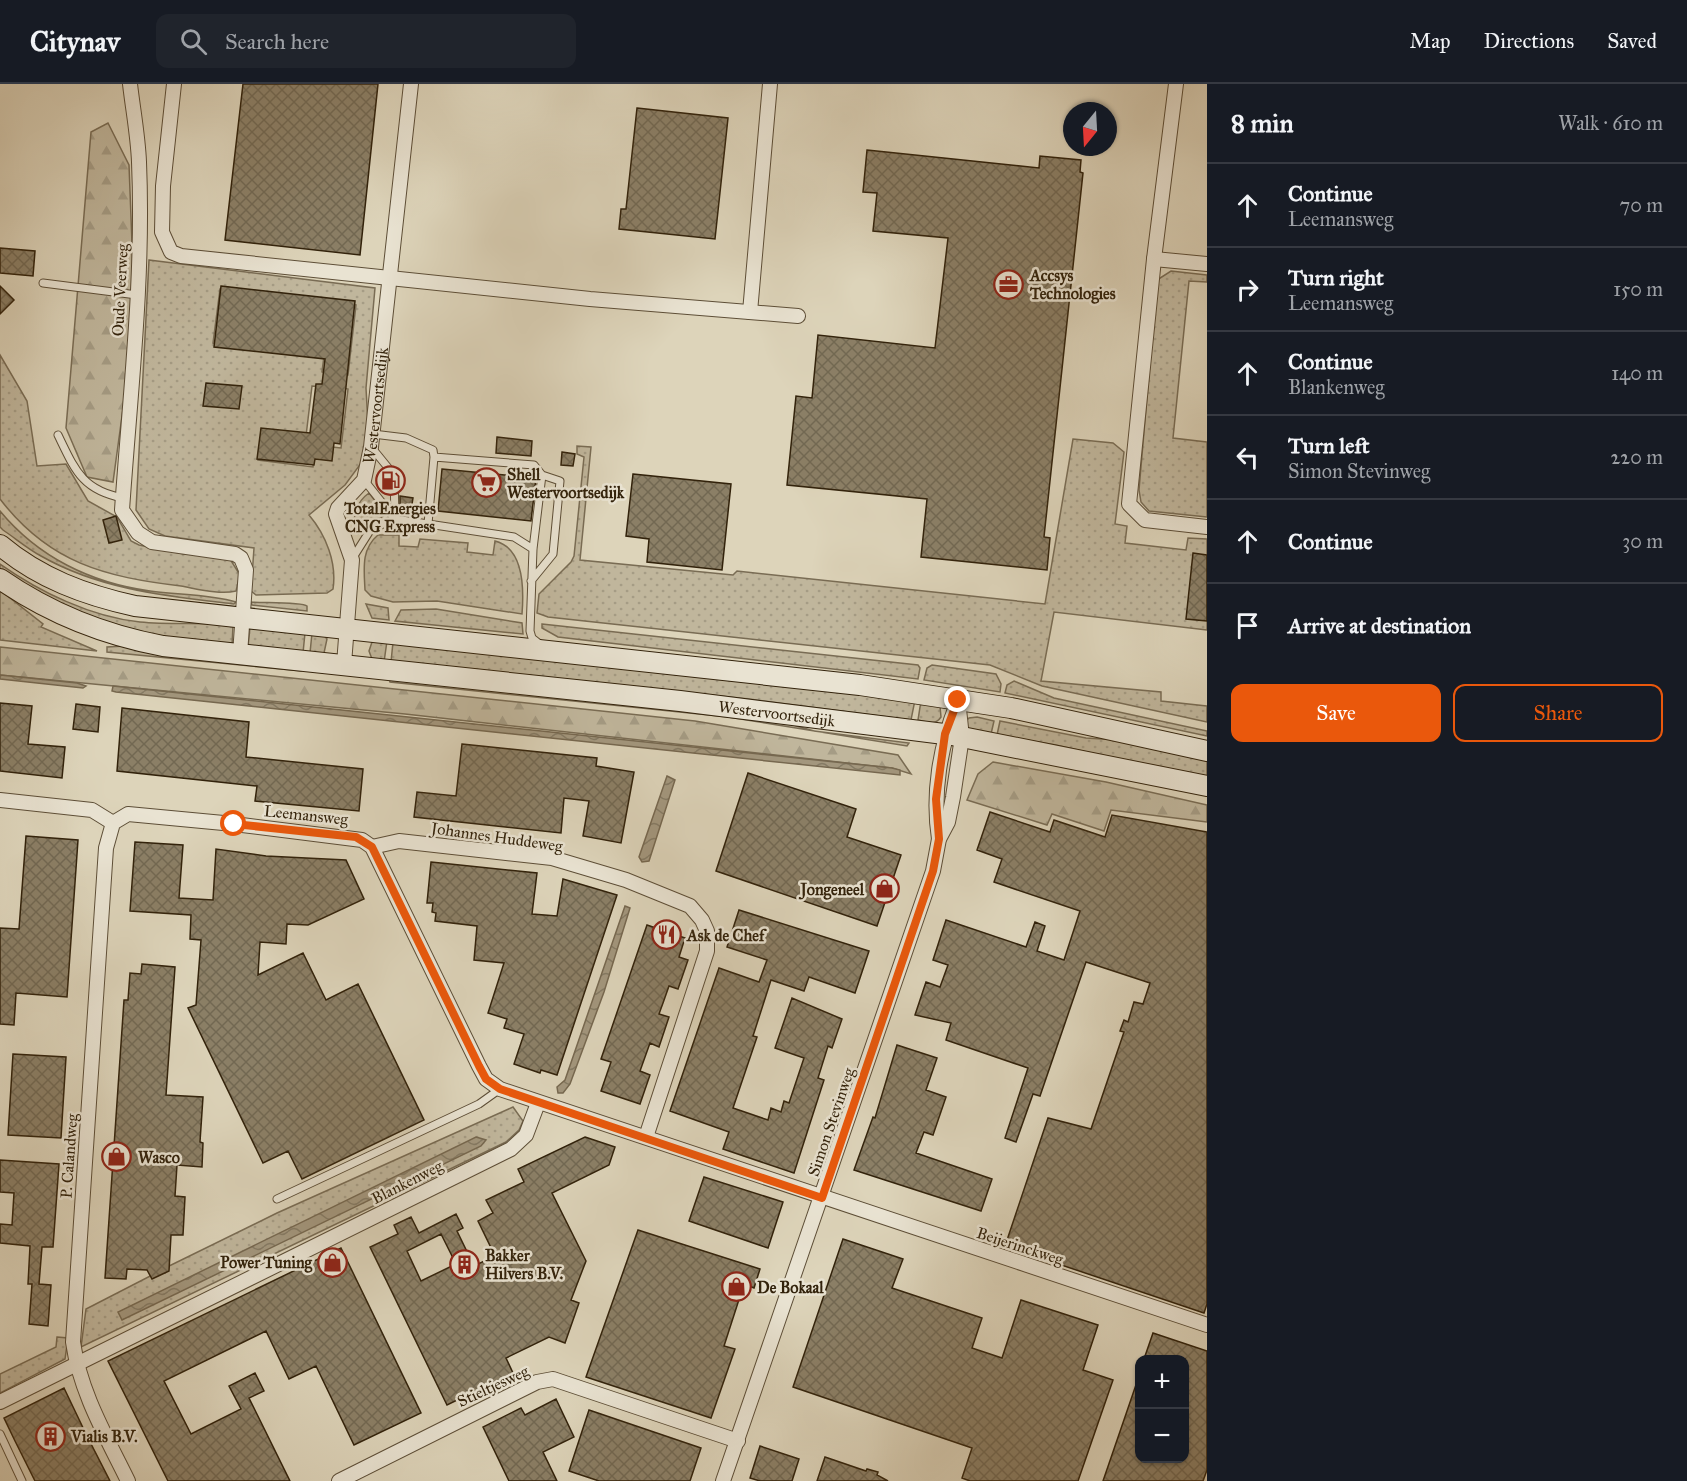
<!DOCTYPE html>
<html lang="en">
<head>
<meta charset="utf-8">
<style>
  :root { --surface:#171b24; --page:#20242c; --text:#f1f3f6; --muted:#9ea1a6; --line:#363941; --accent:#ea580c }
  body { margin:0; font-family:"IM FELL Great Primer",serif; background:var(--page); color:var(--text) }
  .controls { position:absolute; right:18px; bottom:18px; display:grid; overflow:hidden; border-radius:12px; box-shadow:0 2px 4px #0004 }
  .controls button { width:54px; height:54px; display:grid; place-items:center; padding:0; border:0; border-bottom:2px solid var(--line); background:var(--surface); color:var(--text); font:30px sans-serif }
  .compass { position:absolute; left:1063px; top:18px; width:54px; height:54px; border-radius:50%; background:var(--surface); box-shadow:0 2px 4px #0004; rotate:198deg }
  .stop { position:absolute; width:18px; height:18px; margin:-14px; border:4px solid #ea580c; border-radius:50%; background:#fff }
  .stop.end { background:#ea580c; border-color:#fff; box-shadow:0 2px 6px #0008 }
  .list { margin:0; padding:0; list-style:none }
  h2 { display:flex; justify-content:space-between; align-items:center; height:78px; margin:0; padding:0 24px; font-size:26px }
  h2 small { font-size:20px; font-weight:400; color:var(--muted) }
  .list li { display:grid; grid-template-columns:39px 1fr auto; gap:18px; align-items:center; box-sizing:border-box; height:84px; padding:0 24px; border-top:2px solid var(--line) }
  .list b { display:block; font-size:22px; white-space:nowrap }
  .list p { margin:0; font-size:20px; white-space:nowrap; color:var(--muted) }
  .list em { font-size:20px; font-style:normal; color:var(--muted) }
  .actions { display:flex; gap:12px; padding:18px 24px }
  .actions a { flex:1; padding:14px 0; border:2px solid var(--accent); border-radius:12px; text-align:center; font-size:21px; color:var(--accent) }
  .actions .main { background:var(--accent); color:#fff }
  .icon { flex:none; width:33px; height:33px; fill:none; stroke:currentColor; stroke-width:2; stroke-linecap:round; stroke-linejoin:round }
  .map { position:relative; flex:none; width:1207px; height:1397px; overflow:hidden }
  header { display:flex; align-items:center; gap:36px; box-sizing:border-box; height:84px; padding:0 30px; background:var(--surface); border-bottom:2px solid var(--line) }
  header strong { font-size:28px }
  nav { display:flex; gap:33px; margin-inline-start:auto; font-size:21px }
  .search { width:420px; height:54px; background:var(--page); display:flex; align-items:center; gap:15px; box-sizing:border-box; padding:0 21px; border-radius:12px; color:var(--muted); font-size:22px }
  main { display:flex }
  aside { flex:1; background:var(--surface) }
  .map>svg:first-child { display:block }
  .grass { fill:url(#grass-dots); stroke:#796c54; stroke-width:1.5; fill-rule:evenodd }
  .forest { fill:url(#forest-firs); stroke:#796c54; stroke-width:1.5 }
  .water { fill:url(#water-waves); stroke:#766850; stroke-width:1.5 }
  .building { fill:url(#building-cross-hatch); stroke:#32220b; stroke-width:1.5; fill-rule:evenodd }
  .lines { fill:none; stroke-linecap:round; stroke-linejoin:round }
  .lane-casing { stroke:#5d4e37; stroke-width:9 }
  .street-casing { stroke:#5d4e37; stroke-width:16 }
  .secondary-casing { stroke:#32220b; stroke-width:22 }
  .lane { stroke:#e9e3d2; stroke-width:7 }
  .street { stroke:#e9e3d2; stroke-width:14 }
  .secondary { stroke:#e9e3d2; stroke-width:20 }
  .route { stroke:#ea580c; stroke-width:8 }
  .labels { text-anchor:middle; dominant-baseline:central; stroke-width:5; stroke-linejoin:round; paint-order:stroke }
  .poi-label { font-size:16px; font-weight:bold; fill:#32220b; stroke:#e9e3d2; text-anchor:start }
  .street-label { font-size:16px; fill:#32220b; stroke:#e9e3d2 }
</style>
</head>
<body>
<header>
<strong>Citynav</strong>
<div class="search"><svg class="icon" aria-label="search" viewBox="0 0 24 24"><circle cx="10" cy="10" r="6"/><path d="M15 15l6 6"/></svg>Search here</div>
<nav><a>Map</a><a>Directions</a><a>Saved</a></nav>
</header>
<main>
<div class="map">
<svg width="1207" height="1397" viewBox="0 0 1207 1397">
  <defs>
    <pattern id="grass-dots" width="8" height="8" patternUnits="userSpaceOnUse" patternTransform="scale(1.5)"><rect width="8" height="8" fill="#c0b69c"/><path d="M2 2h.1M6 6h.1" fill="none" stroke="#a59c85" stroke-width="1.8" stroke-linecap="round"/></pattern>
    <pattern id="forest-firs" width="22" height="20" patternUnits="userSpaceOnUse" patternTransform="scale(1.5)"><rect width="22" height="20" fill="#c0b69c"/><path d="M5 1l3.5 6h-7zM16 11l3.5 6h-7z" fill="#a59c85"/></pattern>
    <pattern id="water-waves" width="16" height="10" patternUnits="userSpaceOnUse" patternTransform="scale(1.5)"><rect width="16" height="10" fill="#a3977e"/><path d="M0 5q4-4 8 0t8 0" fill="none" stroke="#857b65"/></pattern>
    <pattern id="building-cross-hatch" width="8" height="8" patternUnits="userSpaceOnUse" patternTransform="scale(1.5)"><rect width="8" height="8" fill="#8b7f66"/><path d="M0 0l8 8M0 8l8-8" fill="none" stroke="#726852"/></pattern>
  </defs>
  <rect width="100%" height="100%" fill="#ddd4ba"/>
  <filter id="stains"><feTurbulence type="fractalNoise" baseFrequency=".00333" numOctaves="4"/><feColorMatrix values="0 0 0 0 .2 0 0 0 0 .09 0 0 0 0 .02 0 0 0 .5 -.17"/></filter>
  <radialGradient id="worn" r=".72"><stop offset=".6" stop-color="#630" stop-opacity="0"/><stop offset="1" stop-color="#630" stop-opacity=".3"/></radialGradient>
  <path class="grass" d="M149,176L375,204L366,304L368,341L362,378L345,401L309,431C326,451 337,479 333,505L327,509L256,511L251,507L254,464L165,452L149,445L136,426ZM220,205L356,221L348,291L336,290L334,302L348,305L341,364L332,363L314,373L313,383L258,376L262,347L306,352L312,302L327,303L328,289L322,288L324,272L213,259Z
    M1171,187L1207,191V198L1189,197L1173,354L1207,358V433L1149,427L1141,418L1139,406L1157,196Z
    M0,271L27,317L37,382L66,380L88,417L117,433L131,457L139,461L184,470L218,472L230,475L240,491L236,507C220,511 198,505 181,502C105,493 49,479 0,415Z
    M1073,355L1113,359L1124,368L1115,440L1127,442L1125,459L1186,466L1188,454L1207,455V546L1054,528L1041,597L1161,608V617L1207,622V638L1042,602L990,581L548,533L537,529L539,510L571,478L574,472L584,373L577,370V362L591,363L580,476L733,491L737,487L1045,520Z
    M369,409L383,427V432L358,450C350,436 356,418 369,409Z
    M0,427C38,473 91,499 150,507C178,511 209,510 236,518L234,520C167,512 101,506 41,472C28,465 15,454 3,446L0,443Z
    M378,451H399V462L418,463L420,455L468,459L467,468L493,471L495,457C524,464 524,505 522,530L437,517L393,518L371,512L365,506C364,485 361,465 378,451Z
    M0,480C40,508 91,533 140,538C171,541 202,538 233,541L232,562L161,554L79,531L0,486Z
    M0,506L43,540L41,543L97,567L0,556Z
    M251,518C262,519 302,518 307,522V527L252,521Z
    M366,520L388,524L389,536L372,534Z
    M436,525L522,539L523,550L395,537L401,526Z
    M542,540L918,581L920,584L918,595L558,553L542,544Z
    M250,543L305,549L303,569L248,563Z
    M312,549L324,551L327,555L324,569H310Z
    M387,557L384,578L372,575L369,567L372,558Z
    M393,558L915,616L911,636L749,615L391,578Z
    M125,562L301,586V587L107,568V563Z
    M932,581L996,590L1001,600L1000,608L924,596L927,584Z
    M389,594L769,634L814,647L909,659L907,662L728,633L390,598Z
    M1014,597L1054,614L1207,647V652L1005,609L1007,601Z
    M921,617L940,622L941,633C935,642 928,638 918,636Z
    M977,633L994,637L991,650L968,645L966,637L969,634Z
    M1000,637L1086,654L1134,657L1207,674V695L1056,661L997,651Z
    M513,1023L523,1037L519,1046L506,1058L81,1263L86,1225L156,1189H165V1184L277,1129Z
    M57,1253L68,1254L65,1275L0,1309V1290L56,1263Z"/>
  <path class="forest" d="M108,39L129,81L134,212L125,310L113,398L87,393L66,344L91,48Z
    M0,563L695,637L898,671L911,690L892,684L405,630L0,591Z
    M993,678L1106,698L1207,721V738L1111,726L1104,747L1052,730L1047,741L967,716L978,690Z"/>
  <path class="water" d="M0,591L77,599L86,602L83,604L0,595Z
    M113,602L892,684L900,686V691L116,608L112,607Z
    M667,692L675,696L649,777L642,778L639,773Z
    M625,822L630,824L604,908L570,1000L563,1009H558L557,1003L565,996Z
    M476,1053L486,1056L481,1062L122,1236L118,1228Z"/>
  <path class="building" d="M243,0H378L360,171L225,156Z
    M637,24L728,34L715,155L619,145L621,125H626Z
    M867,66L1039,84L1040,72L1081,76L1080,88L1083,89L1044,453L1050,454L1047,486L921,473L927,415L787,401L796,312L812,314L818,251L935,264L948,154L873,147L877,109L863,108Z
    M0,164L35,167L33,192L0,189Z
    M0,202L14,216L0,230Z
    M221,202L355,217L340,360L334,359L332,377L315,375L314,381L257,375L261,344L310,349L316,300H322L325,275L214,263Z
    M206,299L242,302L239,325L203,322Z
    M497,353L532,357L531,372L496,369Z
    M562,368L575,370L573,382L561,381Z
    M442,385L536,394L531,437L438,427Z
    M633,390L731,400L722,486L647,478L649,455L626,452Z
    M400,412L413,414L411,426L400,425Z
    M116,432L122,456L109,459L103,436Z
    M1193,469L1207,471V537L1186,535Z
    M0,619L32,622L28,660L65,663L62,694L0,687Z
    M76,620L100,623L98,648L73,645Z
    M122,624L249,638L246,673L363,685L359,727L255,717L257,702L117,687Z
    M462,660L597,674L596,682L634,688L621,759L583,752L589,717L564,714L561,749L414,733L417,708L456,712Z
    M748,689L856,725L847,753L901,771L877,842L716,787Z
    M990,728L1050,748L1054,736L1105,753L1112,731L1207,748V1220L1204,1229L1005,1162L1048,1034L1091,1045L1124,948L1120,947L1124,936L1128,938L1134,918L1143,920L1150,899L1086,878L1040,1012L1033,1010L1016,1058L1005,1054L1028,984L946,956L951,939L915,931L926,898L940,903L948,881L933,876L946,836L1026,863L1035,838L1045,842L1037,867L1064,876L1080,827L994,798L1002,775L977,766Z
    M26,752L78,756L67,913L16,909L14,941L0,940V844L19,845Z
    M135,758L183,761L179,814L213,816L216,765L266,772L346,776L364,815L308,841L287,840L286,860L260,858L258,891L303,869L326,916L358,900L424,1036L302,1095L288,1067L263,1079L188,924L196,921L201,856L190,855L191,831L130,827Z
    M431,778L537,789L532,830L557,832L563,795L617,811L557,991L541,986L540,989L514,980L524,950L504,944L507,935L488,929L504,879L474,876L477,842L435,837L436,829L432,828L433,819H427Z
    M739,826L869,867L855,909L809,893L804,907L771,896L753,952L757,953L733,1024L768,1036L771,1024L781,1028L784,1017L789,1019L804,974L775,964L792,914L842,935L832,964L828,962L818,994L824,996L794,1089L723,1065L729,1048L670,1027L719,884L759,898L767,876L727,863Z
    M647,841L685,854L679,873L688,876L678,905L669,902L663,919L659,930L669,933L659,963L650,959L640,987L650,991L640,1020L601,1007L611,978L601,975Z
    M142,880L175,883L166,1011L203,1013L200,1058L203,1059L202,1083L177,1081L175,1112L185,1113L183,1151H171L169,1187L152,1195L147,1186L127,1185L126,1195L105,1194L124,916H128L130,889L141,890Z
    M897,961L937,974L926,1006L946,1013L933,1051L924,1048L916,1069L992,1095L981,1127L854,1086L873,1033L875,1034Z
    M13,970L66,973L61,1054L8,1051Z
    M585,1053L615,1063L609,1081L552,1109L586,1177L571,1216L579,1219L565,1259L549,1253L506,1274L513,1289L447,1321L370,1163L398,1150L394,1141L411,1133L419,1149L456,1130L463,1144L457,1147L474,1182L495,1172L478,1137L493,1129L486,1116L524,1098L518,1085ZM441,1150L456,1180L421,1197L407,1167Z
    M0,1076L59,1080L53,1163H42L39,1200L51,1201L48,1242L29,1240L32,1200H28L30,1162L0,1159V1140L12,1141L14,1109L0,1108Z
    M704,1093L783,1118L768,1164L689,1137Z
    M638,1146L760,1185L754,1204L744,1200L724,1262L735,1265L711,1334L586,1293Z
    M843,1155L903,1175L892,1204L982,1234L972,1264L1002,1274L1021,1216L1098,1241L1083,1286L1113,1296L1078,1397H970L962,1394L972,1364L793,1303Z
    M341,1164L421,1329L354,1361L316,1282L289,1295L266,1247L164,1297L191,1350L241,1325L229,1302L255,1289L264,1307L249,1314L290,1397H168L108,1277Z
    M1153,1249L1207,1267V1386L1203,1397H1103L1138,1295L1140,1374H1185V1275H1144Z
    M64,1304L86,1350L110,1397H35L15,1357L4,1334Z
    M556,1315L574,1353L543,1368L557,1397H509L483,1343L521,1324L525,1331Z
    M589,1326L701,1364L690,1397H599L569,1387Z
    M760,1362L799,1375L792,1397H760L750,1394Z
    M825,1373L866,1387L867,1385L878,1388L877,1391L888,1397H817Z"/>
  <g class="lines">
    <defs>
      <path id="lane" d="M43,199L137,211
        M373,350L406,354L433,366L434,373L428,440
        M58,351C75,386 82,406 123,414
        M372,364L394,391L395,435
        M434,373L534,381L542,391L533,465L530,547L532,554L541,561
        M364,396L395,435
        M352,475L371,445L395,435L514,453L533,465
        M531,497L553,470L560,397L542,391
        M277,1115L479,1020L500,1005
        M0,1350L22,1397"/>
      <g id="street">
        <path d="M130,0C133,26 138,52 139,78C144,194 130,310 122,426L138,449L152,458L235,470L241,474L246,486L240,570"/>
        <path d="M174,0L163,102L162,148L171,168L181,172L590,215L798,232"/>
        <path d="M1176,0L1154,175L1129,420L1145,436L1207,443"/>
        <path d="M1154,175L1207,180"/>
        <path d="M750,228L770,0"/>
        <path id="s1" d="M344,580L352,476L336,430L338,424L364,396L371,363L411,0"/>
        <path d="M0,716L92,726L113,739"/>
        <path d="M939,755C932,710 940,662 957,620"/>
        <path d="M372,763L399,757L552,774L626,796L690,822L702,836L707,847V867L646,1053"/>
        <path d="M0,1318L511,1065L526,1051L538,1019"/>
        <path d="M128,1397C106,1352 80,1308 73,1258L106,764L113,739L128,730L234,740L362,756L372,763L479,982L486,995L500,1005L1207,1241"/>
        <path d="M339,1397L537,1298L553,1295L738,1357"/>
        <path d="M723,1397L933,787L939,755L948,738L953,713L962,653L958,616"/>
      </g>
      <g id="secondary">
        <path d="M0,461C39,494 85,511 135,522L860,601L1011,624L1207,667"/>
        <path id="s2" d="M0,495C49,529 104,551 163,562L680,617L952,651L1207,702"/>
      </g>
    </defs>
    <use href="#lane" class="lane-casing"/>
    <use href="#street" class="street-casing"/>
    <use href="#secondary" class="secondary-casing"/>
    <use href="#lane" class="lane"/>
    <use href="#street" class="street"/>
    <use href="#secondary" class="secondary"/>
  </g>
  <g class="lines">
    <path class="route" d="M234,740L356,753L372,763L479,982L486,995L500,1005L822,1114L933,787L939,755L936,715L945,650L958,616"/>
  </g>
  <defs>
    <symbol id="office-ring" viewBox="-11 -11 22 22"><circle r="9.5" fill="#e9e3d2" stroke="#8f2418" stroke-width="1.5"/><path d="M-6-3h4V-5.5h4V-3h4V5H-6ZM-1-4.5V-3h2v-1.5ZM-6 0V1H6V0Z" fill="#8f2418"/></symbol>
    <symbol id="fuel-ring" viewBox="-11 -11 22 22"><circle r="9.5" fill="#e9e3d2" stroke="#8f2418" stroke-width="1.5"/><path d="M-5.5-6h7V0h2V4h1.3V-2.5L3-4.5l.8-.8L6-3V5H2.5V1h-1V6h-7ZM-4.2-4.7v3.2H.2V-4.7Z" fill="#8f2418"/></symbol>
    <symbol id="supermarket-ring" viewBox="-11 -11 22 22"><circle r="9.5" fill="#e9e3d2" stroke="#8f2418" stroke-width="1.5"/><path d="M-6-5.5h2.5l.6 2H6L4.5 2H-2.5L-4.4-4H-6ZM-1.5 3.2a1.3 1.3 0 1 0 .1 0ZM3 3.2a1.3 1.3 0 1 0 .1 0Z" fill="#8f2418"/></symbol>
    <symbol id="shop-ring" viewBox="-11 -11 22 22"><circle r="9.5" fill="#e9e3d2" stroke="#8f2418" stroke-width="1.5"/><path d="M-5-2.5h2.3a2.7 3.5 0 0 1 5.4 0H5L5.5 6h-11ZM-1.5-2.5h3a1.5 2.3 0 0 0-3 0Z" fill="#8f2418"/></symbol>
    <symbol id="restaurant-ring" viewBox="-11 -11 22 22"><circle r="9.5" fill="#e9e3d2" stroke="#8f2418" stroke-width="1.5"/><path d="M-5-6h1v4h1v-4h1v4h1v-4h1v5L-1.5 .5V6h-2V.5L-5-1ZM5-6V6H3V1.5H1.5Q1.5-4 5-6Z" fill="#8f2418"/></symbol>
    <symbol id="building-ring" viewBox="-11 -11 22 22"><circle r="9.5" fill="#e9e3d2" stroke="#8f2418" stroke-width="1.5"/><path d="M-4-6H4V6H1V3H-1V6H-4ZM-2.5-4.3h1.7v1.8h-1.7ZM.8-4.3h1.7v1.8H.8ZM-2.5-1h1.7V.8h-1.7ZM.8-1h1.7V.8H.8Z" fill="#8f2418"/></symbol>
  </defs>
  <g fill-rule="evenodd">
    <use href="#office-ring" x="992" y="184" width="33" height="33"/>
    <use href="#fuel-ring" x="374" y="380" width="33" height="33"/>
    <use href="#supermarket-ring" x="470" y="382" width="33" height="33"/>
    <use href="#shop-ring" x="868" y="788" width="33" height="33"/>
    <use href="#restaurant-ring" x="650" y="834" width="33" height="33"/>
    <use href="#shop-ring" x="100" y="1056" width="33" height="33"/>
    <use href="#shop-ring" x="316" y="1162" width="33" height="33"/>
    <use href="#building-ring" x="448" y="1164" width="33" height="33"/>
    <use href="#shop-ring" x="720" y="1186" width="33" height="33"/>
    <use href="#building-ring" x="34" y="1336" width="33" height="33"/>
  </g>
  <g class="labels">
    <g class="poi-label">
      <text x="1030" y="191">Accsys<tspan x="1030" dy="18">Technologies</tspan></text>
      <text x="507" y="390">Shell<tspan x="507" dy="18">Westervoortsedijk</tspan></text>
      <text x="390" y="424" text-anchor="middle">TotalEnergies<tspan x="390" dy="18">CNG Express</tspan></text>
      <text x="864" y="805" text-anchor="end">Jongeneel</text>
      <text x="687" y="851">Ask de Chef</text>
      <text x="138" y="1073">Wasco</text>
      <text x="485" y="1171">Bakker<tspan x="485" dy="18">Hilvers B.V.</tspan></text>
      <text x="312" y="1178" text-anchor="end">Power Tuning</text>
      <text x="757" y="1203">De Bokaal</text>
      <text x="71" y="1352">Vialis B.V.</text>
    </g>
    <g class="street-label">
      <text transform="translate(120 206) rotate(-87)">Oude Veerweg</text>
      <text stroke="none"><textPath href="#s1" startOffset="273">Westervoortsedijk</textPath></text>
      <text stroke="none"><textPath href="#s2" startOffset="795">Westervoortsedijk</textPath></text>
      <text transform="translate(306 731) rotate(6)">Leemansweg</text>
      <text transform="translate(497 753) rotate(8)">Johannes Huddeweg</text>
      <text transform="translate(831 1038) rotate(-71)">Simon Stevinweg</text>
      <text transform="translate(69 1072) rotate(-86)">P. Calandweg</text>
      <text transform="translate(407 1098) rotate(-27)">Blankenweg</text>
      <text transform="translate(1020 1162) rotate(18)">Beijerinckweg</text>
      <text transform="translate(493 1302) rotate(-25)">Stieltjesweg</text>
    </g>
  </g>
  <rect width="100%" height="100%" filter="url(#stains)"/>
  <rect width="100%" height="100%" fill="url(#worn)"/>
</svg>
<div class="controls">
<button>+</button>
<button>−</button>
</div>
<svg class="compass" viewBox="-18 -18 36 36"><path d="M0-13l5 13h-10z" fill="#e53935"/><path d="M0 13l5-13h-10z" fill="#9ea1a6"/></svg>
<div class="stop" style="left:234px;top:740px"></div>
<div class="stop end" style="left:958px;top:616px"></div>
</div>
<aside>
<h2>8 min<small>Walk · 610 m</small></h2>
<ul class="list">
<li><svg class="icon" aria-label="ahead" viewBox="0 0 24 24"><path d="M12 20V5M6 11l6-6 6 6"/></svg><div><b>Continue</b><p>Leemansweg</p></div><em>70 m</em></li>
<li><svg class="icon" aria-label="right" viewBox="0 0 24 24"><path d="M7 20v-9h11M14 6l5 5-5 5"/></svg><div><b>Turn right</b><p>Leemansweg</p></div><em>150 m</em></li>
<li><svg class="icon" aria-label="ahead" viewBox="0 0 24 24"><path d="M12 20V5M6 11l6-6 6 6"/></svg><div><b>Continue</b><p>Blankenweg</p></div><em>140 m</em></li>
<li><svg class="icon" aria-label="left" viewBox="0 0 24 24"><path d="M17 20v-9H6M10 6l-5 5 5 5"/></svg><div><b>Turn left</b><p>Simon Stevinweg</p></div><em>220 m</em></li>
<li><svg class="icon" aria-label="ahead" viewBox="0 0 24 24"><path d="M12 20V5M6 11l6-6 6 6"/></svg><div><b>Continue</b></div><em>30 m</em></li>
<li><svg class="icon" aria-label="arrive" viewBox="0 0 24 24"><path d="M6 21V4h12l-3 4 3 4H6"/></svg><div><b>Arrive at destination</b></div></li>
</ul>
<div class="actions"><a class="main">Save</a><a>Share</a></div>
</aside>
</main>
</body>
</html>
